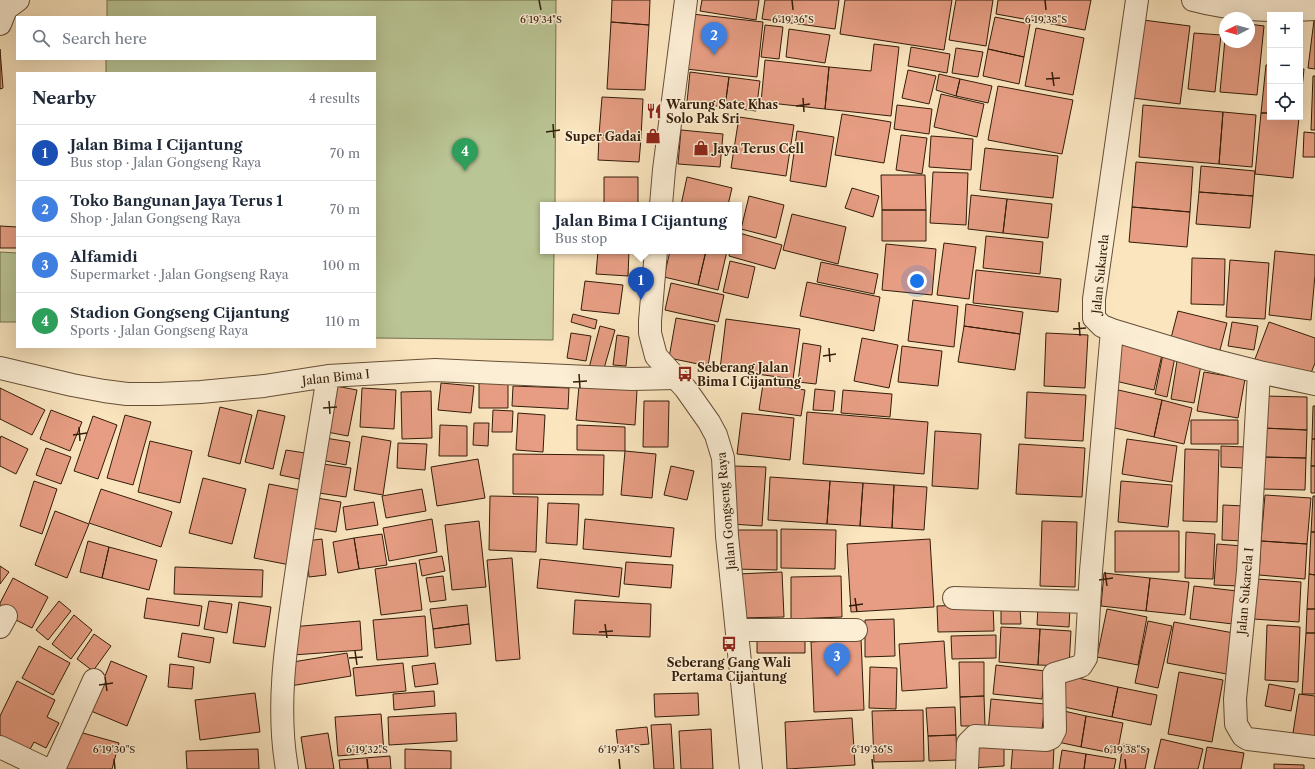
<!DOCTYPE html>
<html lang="en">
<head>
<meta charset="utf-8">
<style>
  :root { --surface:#fff; --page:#f6f6f7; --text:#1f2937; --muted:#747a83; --line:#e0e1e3; --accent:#ea580c }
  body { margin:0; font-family:"Libre Caslon Text",serif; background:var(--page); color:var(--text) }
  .controls { position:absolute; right:12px; top:12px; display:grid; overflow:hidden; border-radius:0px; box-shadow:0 4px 16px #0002 }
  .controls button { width:36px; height:36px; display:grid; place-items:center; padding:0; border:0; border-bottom:1px solid var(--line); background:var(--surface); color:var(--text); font:20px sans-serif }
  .compass { position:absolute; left:1219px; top:12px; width:36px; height:36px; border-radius:50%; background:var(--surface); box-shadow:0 4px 16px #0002; rotate:264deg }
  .you { position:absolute; left:917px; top:281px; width:14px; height:14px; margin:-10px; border:3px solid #fff; border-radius:50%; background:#1a73e8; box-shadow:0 0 0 6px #1a73e833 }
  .badge { display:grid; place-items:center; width:26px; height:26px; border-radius:50%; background:var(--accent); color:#fff; font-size:13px; font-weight:700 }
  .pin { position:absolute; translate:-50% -33px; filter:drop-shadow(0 1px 2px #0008) }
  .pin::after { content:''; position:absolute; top:21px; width:14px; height:12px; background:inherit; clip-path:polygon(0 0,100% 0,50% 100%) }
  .popup { position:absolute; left:540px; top:202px; width:202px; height:52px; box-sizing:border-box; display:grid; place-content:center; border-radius:0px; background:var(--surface); filter:drop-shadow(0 1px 3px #0005); font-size:13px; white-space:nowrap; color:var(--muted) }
  .popup b { font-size:15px; color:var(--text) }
  .popup::after { content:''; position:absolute; left:50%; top:100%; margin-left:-8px; border:8px solid transparent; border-top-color:var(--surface) }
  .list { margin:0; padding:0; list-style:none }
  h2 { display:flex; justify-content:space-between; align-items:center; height:52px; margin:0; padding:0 16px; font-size:17px }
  h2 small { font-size:13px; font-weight:400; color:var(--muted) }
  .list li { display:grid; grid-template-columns:26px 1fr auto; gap:12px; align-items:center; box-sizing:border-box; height:56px; padding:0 16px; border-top:1px solid var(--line) }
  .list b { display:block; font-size:15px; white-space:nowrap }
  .list p { margin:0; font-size:13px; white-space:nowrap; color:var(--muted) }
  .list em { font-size:13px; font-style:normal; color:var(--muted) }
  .icon { flex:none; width:22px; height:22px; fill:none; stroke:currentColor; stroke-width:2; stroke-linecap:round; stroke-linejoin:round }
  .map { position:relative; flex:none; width:1315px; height:769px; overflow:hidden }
  .search { position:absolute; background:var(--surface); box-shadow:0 4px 16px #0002; left:16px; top:16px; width:360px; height:44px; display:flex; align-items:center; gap:10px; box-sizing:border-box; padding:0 14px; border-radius:0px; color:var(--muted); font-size:15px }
  .panel { position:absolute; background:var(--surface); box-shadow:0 4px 16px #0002; left:16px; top:72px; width:360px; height:276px; border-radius:0px }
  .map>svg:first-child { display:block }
  .pitch { fill:#bac595; stroke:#77714f }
  .building { fill:#e69d83; stroke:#341d09 }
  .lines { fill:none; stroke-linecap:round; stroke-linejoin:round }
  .minor-casing { stroke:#664f36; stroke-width:24 }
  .tertiary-casing { stroke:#664f36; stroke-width:24 }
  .minor { stroke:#fceed5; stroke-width:22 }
  .tertiary { stroke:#fceed5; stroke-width:22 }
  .ticks { fill:none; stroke:#341d09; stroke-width:1.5 }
  .labels { text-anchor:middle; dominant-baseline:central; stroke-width:3; stroke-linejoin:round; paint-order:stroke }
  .poi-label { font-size:12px; font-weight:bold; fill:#341d09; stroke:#fceed5; text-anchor:start }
  .street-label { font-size:12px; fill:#341d09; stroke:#fceed5 }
  .ticks-label { font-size:10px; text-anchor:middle; fill:#341d09; stroke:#fceed5; stroke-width:3; stroke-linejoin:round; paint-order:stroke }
</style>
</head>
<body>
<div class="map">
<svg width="1315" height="769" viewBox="0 0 1315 769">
  <rect width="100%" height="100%" fill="#fae5bf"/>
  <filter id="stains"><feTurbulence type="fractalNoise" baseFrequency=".005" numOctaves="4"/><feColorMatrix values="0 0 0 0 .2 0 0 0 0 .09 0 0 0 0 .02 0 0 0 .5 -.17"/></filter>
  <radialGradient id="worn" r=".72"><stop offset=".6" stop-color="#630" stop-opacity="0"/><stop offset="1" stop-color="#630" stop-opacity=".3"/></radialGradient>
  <path class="pitch" d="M107,0H556L555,205H543V251H554L553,340L375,338V73H106V59H375V17H107Z
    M0,252L17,253V322H0Z"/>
  <path class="building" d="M612,0H650L649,25L611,22Z
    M702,0H759L756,20L700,11Z
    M765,0H839L835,29L762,19Z
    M845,0H952L944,50L840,34Z
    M956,0H993L986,46L949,40Z
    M998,0H1091L1085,30L996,14Z
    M692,14L763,22L757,77L686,69Z
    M995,17L1030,24L1024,57L988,49Z
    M1143,20L1190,26L1180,104L1133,98Z
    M1314,20H1315V69L1308,68Z
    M611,22L649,25L645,90L607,89Z
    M1249,24L1264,26L1257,95L1220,92L1225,39V42H1249Z
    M765,25L783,27L779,59L761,57Z
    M1036,28L1084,38L1073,95L1025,86Z
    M789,29L830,35L825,63L786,57Z
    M1194,33L1221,35L1215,92L1188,89Z
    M874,44L899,47L891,116L825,109L829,67L871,71Z
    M911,47L950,54L947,73L908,66Z
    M956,48L983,52L978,77L952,73Z
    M0,49L3,88L0,89Z
    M988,49L1024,57L1019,84L983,76Z
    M765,60L829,67L825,109L761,102Z
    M1266,65H1270V113H1261Z
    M1300,69H1304L1300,108Z
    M908,70L936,76L929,104L902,98Z
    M690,72L729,77L725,107L687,102Z
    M939,74L960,79L956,96L936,90Z
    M1313,76H1315V130H1311Z
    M729,77L760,81L756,111L725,107Z
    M960,79L992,86L988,103L956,96Z
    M998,86L1073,100L1062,154L988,140Z
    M941,94L984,104L977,137L934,127Z
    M602,97L643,99L641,138L599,135Z
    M897,105L932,109L929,134L894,129Z
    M1143,105L1223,112L1219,164L1139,157Z
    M1223,112L1256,115L1252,167L1219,164Z
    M1261,113H1270V117H1299L1293,178L1255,174Z
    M842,114L891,122L884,163L835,155Z
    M739,117L794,125L786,176L731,168Z
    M681,130L723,134L720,167L678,164Z
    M797,131L834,137L826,187L790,181Z
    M1304,132L1315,133V157H1303Z
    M599,135L641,138L639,162L598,160Z
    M901,135L927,138L922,174L896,170Z
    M931,136L973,139L971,170L929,167Z
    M985,148L1058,156L1053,198L980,190Z
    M1136,162L1193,167L1190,212L1132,207Z
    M1201,166L1255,171L1253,196L1199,192Z
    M933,172L968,173L966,225L930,223Z
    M881,175H925L926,210H882Z
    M604,177H638V205H604Z
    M687,177L732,188L728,205H681Z
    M852,188L879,196L873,217L845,208Z
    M1199,192L1253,196L1250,228L1196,224Z
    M971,195L1007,199L1003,233L968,229Z
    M749,196L784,205L776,238L741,229Z
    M1007,199L1052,204L1048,238L1003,233Z
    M1132,207L1190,212L1187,247L1129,242Z
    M882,210H926V241H882Z
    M792,214L846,227L838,264L783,250Z
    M0,226L17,227V248H0Z
    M739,233L782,245L775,269L729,256L730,251H739Z
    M986,236L1043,242L1040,274L983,268Z
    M944,243L976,247L969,299L937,295Z
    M886,244L936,249L932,295L882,290Z
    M598,251H629L628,276L596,274Z
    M670,251H706L698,285L664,277Z
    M706,251H727L718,290L698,285Z
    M1275,251L1315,255V275L1311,320L1269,315Z
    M1192,258L1225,259L1224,305L1191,304Z
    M1230,260L1269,263L1265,319L1226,317Z
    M730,261L755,267L748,298L723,292Z
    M821,262L878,274L874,294L817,282Z
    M976,270L1061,279L1058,312L973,303Z
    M585,281L623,285L619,314L581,310Z
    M807,282L880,297L874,331L800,316Z
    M671,283L724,295L718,322L665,310Z
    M913,300L958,306L954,347L908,341Z
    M966,304L1023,312L1020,334L964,326Z
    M1178,311L1227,323L1220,350L1171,338Z
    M573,314L597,320L595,329L571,322Z
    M676,318L715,325L708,366L669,358Z
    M726,319L800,329L793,379L720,369Z
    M1232,322L1258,326L1254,350L1228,346Z
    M1269,322L1315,338V363L1309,378L1255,359Z
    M600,326L615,330L603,372L589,368Z
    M964,326L1020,334L1015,370L958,362Z
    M571,333L591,336L586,361L567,358Z
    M1046,333L1088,335L1085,388L1044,386Z
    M617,335L629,337L626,366L613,365Z
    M862,338L898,345L889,388L854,381Z
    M1120,340L1163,350L1154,390L1111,380Z
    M803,343L821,346L816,384L798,382Z
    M902,346L942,351L938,386L898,382Z
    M1163,354L1175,357L1167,397L1155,394Z
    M1177,361L1201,365L1194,403L1171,399Z
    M1204,372L1245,379L1238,418L1197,411Z
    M441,383L474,386L471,413L438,410Z
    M479,383H508V408H479Z
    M763,384L805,390L801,416L759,410Z
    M336,386L357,390L348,436L327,432Z
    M513,386L569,388L568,409L512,406Z
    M579,386L637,390L635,425L576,420Z
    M0,388L45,410L32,435L0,419Z
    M362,388L396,390L394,429L360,427Z
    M815,389L835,391L833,411L813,410Z
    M1114,389L1162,400L1154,437L1106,426Z
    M843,390L892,394L890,417L841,413Z
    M431,391L432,438L402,439L401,392Z
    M1027,392L1086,395L1083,441L1025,438Z
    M1264,396L1307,397V430L1263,428Z
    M1162,400L1192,408L1184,444L1154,437Z
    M644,401H669L668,447H643Z
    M1313,406H1315V439H1312Z
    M220,407L252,415L240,464L208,456Z
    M51,410L82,422L70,451L40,439Z
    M258,410L285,416L273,469L245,462Z
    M493,410L513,411L512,432H492Z
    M807,412L928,422L924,474L803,464Z
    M518,413L545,415L543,452L516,450Z
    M742,413L794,418L790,460L737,454Z
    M125,415L151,422L133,485L107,478Z
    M93,416L117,425L98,479L74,471Z
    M1191,420H1238V444H1191Z
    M474,423H489L488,446L473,445Z
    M440,425L467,426V456H439Z
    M577,425L625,427V451L577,450Z
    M1263,428L1307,430L1306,458L1262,457Z
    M935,431L981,434L978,489L932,486Z
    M1,436L28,449L16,474L0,466V439Z
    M362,436L391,441L383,495L354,490Z
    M325,438L350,442L346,465L321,460Z
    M1127,439L1177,446L1172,482L1122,474Z
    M1312,439H1315V466H1311Z
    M150,441L192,451L180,503L138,492Z
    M398,443L427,444L425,470L397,468Z
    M1019,444L1085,448L1082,497L1016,494Z
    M1221,446L1245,447V468L1221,467Z
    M46,448L71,457L61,484L36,475Z
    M1185,449L1219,450L1217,522L1183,521Z
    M286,450L305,453L299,479L280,475Z
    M625,451L656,454L652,498L621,495Z
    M513,454L604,455L603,495L513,494Z
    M1262,457L1306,458L1305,490L1261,489Z
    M478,459L485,498L437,506L431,467Z
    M316,463L351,468L346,497L312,492Z
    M671,466L694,471L687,500L664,495Z
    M734,466L766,467L762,526L731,524Z
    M1311,466H1315V493H1311Z
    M770,477L830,481L827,524L768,520Z
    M203,478L246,489L232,544L189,533Z
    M34,481L57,489L42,534L20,526Z
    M830,481L863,483L860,526L827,524Z
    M1121,481L1172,485L1168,527L1118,522Z
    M863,483L894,485L892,528L860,526Z
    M269,484L305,491L290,565L254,558Z
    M894,485L927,487L924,530L892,528Z
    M101,489L172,512L161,547L89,523Z
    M422,489L426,511L386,518L382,496Z
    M1265,495L1311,498L1307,544L1261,541Z
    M490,496L538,497L536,552L489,550Z
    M1313,496H1315V532H1311Z
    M317,498L341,502L336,532L312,528Z
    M374,502L378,525L346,530L343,507Z
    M548,503L579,504L577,545L546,543Z
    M1223,505L1245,506L1243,541L1222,540Z
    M55,511L89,524L67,578L35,565Z
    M432,519L437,552L389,561L383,528Z
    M585,519L674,528L671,557L583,549Z
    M479,521L486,587L452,590L445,525Z
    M1042,521L1077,522L1075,587L1040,586Z
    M781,529L836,530L835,569L781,568Z
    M734,530H777V570L734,569Z
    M1115,531H1179V572H1115Z
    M1186,532L1215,534L1213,579L1185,578Z
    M1311,532H1315V575L1309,574Z
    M382,534L387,565L359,569L354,538Z
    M354,538L359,569L338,573L333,542Z
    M322,539L326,575L309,577L306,541Z
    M930,539L934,607L851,612L847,544Z
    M88,541L109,547L102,578L80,572Z
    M1261,541L1307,544L1305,579L1259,575Z
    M1217,544L1243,546L1240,586L1214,585Z
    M109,547L157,560L149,590L102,578Z
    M442,556L445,571L422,576L419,560Z
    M512,558L520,659L496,661L487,560Z
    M540,559L622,568L619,597L537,588Z
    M626,562L673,565L671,588L624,584Z
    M416,563L422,610L381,615L375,569Z
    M0,566L9,572L0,584Z
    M175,567L263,570L262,597L174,594Z
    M782,572L784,617L740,618L738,574Z
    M1104,573L1150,578L1146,611L1101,606Z
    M1309,574L1315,575V609H1307Z
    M443,576L446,600L430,602L426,578Z
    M841,576L842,617L791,619V577Z
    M13,578L48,597L32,628L0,612V603Z
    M1150,578L1189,582L1185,615L1146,611Z
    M1256,579L1301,582L1299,622L1253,619Z
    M1194,586L1237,591L1233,624L1190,619Z
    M147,598L202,606L199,626L144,618Z
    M575,600L651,604L650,637L573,634Z
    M59,601L71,611L48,640L36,630Z
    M209,601L232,604L227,633L204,629Z
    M239,602L271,607L265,647L233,643Z
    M993,604L994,631L938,632L937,606Z
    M467,605L469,624L433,629L430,609Z
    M1038,605L1070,607L1069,627L1037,625Z
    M1001,608H1020L1021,624H1001Z
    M1107,609L1147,617L1138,665L1097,657Z
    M1307,609H1315V633H1306Z
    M74,615L92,630L71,659L52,644Z
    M425,616L428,656L377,660L373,620Z
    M894,619L895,656L865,657V620Z
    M360,621L362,650L293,655L291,627Z
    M1148,621L1172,626L1158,688L1135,683Z
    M1174,622L1239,634L1232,675L1167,663Z
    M469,624L471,644L435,648L433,629Z
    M1267,625L1300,627L1298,682L1265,680Z
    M1001,627L1040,629L1038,665L999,662Z
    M1040,629L1071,631L1069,666L1038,665Z
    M182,633L214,638L210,663L178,657Z
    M757,633H805V653H757Z
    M1306,633H1315V694H1302Z
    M94,634L111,646L93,671L77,659Z
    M996,635V658L952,659L951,636Z
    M861,639L864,710L814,712L811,642Z
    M944,641L947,688L902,691L899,644Z
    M39,646L70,663L53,695L22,678Z
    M347,653L351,676L290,686L287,663Z
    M111,661L147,676L127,726L91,711Z
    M959,662H984V696L960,697Z
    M403,663L406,691L356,696L353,668Z
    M435,663L438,684L415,687L412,666Z
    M170,664L194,667L192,689L168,687Z
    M996,665L1045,671L1042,699L993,694Z
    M870,667L897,668L896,709L869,708Z
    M1179,672L1223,680L1212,742L1168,734Z
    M1065,675L1118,687L1112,717L1059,706Z
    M17,681L55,700L47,717L59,723L46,748L34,742L27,755L0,741V716Z
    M1269,684L1295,689L1291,711L1265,706Z
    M1118,687L1157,695L1151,725L1112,717Z
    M434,691L435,706L394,710L393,694Z
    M255,693L260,732L200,740L195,700Z
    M698,693L699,715L655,717L654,694Z
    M1299,694L1315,696V737L1293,733Z
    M984,696L985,726H961L960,697Z
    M991,699L1045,704L1041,738L988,732Z
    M955,707L956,735L928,736L926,708Z
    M923,710L924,761L874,762L872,711Z
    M1064,711L1086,716L1081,747L1058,742Z
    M456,713L457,741L389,745L388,717Z
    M381,714L384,752L338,756L335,717Z
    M1086,716L1123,723L1117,754L1081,747Z
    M852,718L855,765L787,769L785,722Z
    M671,724L674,769H654L651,725Z
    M647,727L649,744L618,747L616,730Z
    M711,729L713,769H681L679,731Z
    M72,730L119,743L112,769H66Z
    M328,733L334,769H306L301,737Z
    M956,735L957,760L929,761L928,736Z
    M1161,739L1203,749L1198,769H1154Z
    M1004,742V766L971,768V743Z
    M1013,744L1054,746L1053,769H1011Z
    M1123,744L1149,749L1145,769H1119Z
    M1207,747L1244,753L1241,769H1203Z
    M258,749L259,769H187L186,751Z
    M405,749L451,751V769H405Z
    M1062,750L1086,754L1084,769H1059Z
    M1086,754L1116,759L1114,769H1084Z
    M390,756L391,769H340L339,760Z
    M1274,764L1304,765V769H1274Z"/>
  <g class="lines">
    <defs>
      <path id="minor" d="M1137,0L1094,299V318L1102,326L1112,330L1208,359L1259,372L1315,384
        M1193,0C1233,11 1274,11 1315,9
        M0,24L6,9L18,0
        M0,368L72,385L104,391L127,394H158L201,392L264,386L328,376L435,370L632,379L676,378
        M1259,372L1248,571L1235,699L1236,724L1243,736L1248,739L1315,747
        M954,598L1089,602
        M0,627L6,616
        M738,630H856
        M0,747L46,769
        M54,769L94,680
        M287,769C276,707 286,643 295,582C305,513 317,445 328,376
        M967,769L968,743L975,736L1046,740L1051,738L1055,730L1054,674L1081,666L1086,658L1091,571L1112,330"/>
      <path id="tertiary" d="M661,205L664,170L686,0
        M656,251L650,321V333L656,356L685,388L709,422L716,435L723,458L727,536L751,769"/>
    </defs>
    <use href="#minor" class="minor-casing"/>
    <use href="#tertiary" class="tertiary-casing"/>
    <use href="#minor" class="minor"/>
    <use href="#tertiary" class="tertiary"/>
  </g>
  <path class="ticks" d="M539,0L541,10M792,0L793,10M1045,0L1046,10M1052,72L1054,86M1046,79L1060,78M803,98L804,112M796,106L810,104M553,124L554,138M546,132L560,130M1079,322L1080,336M1073,329L1086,328M829,348L830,362M823,356L836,354M579,374L580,388M573,382L587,381M329,401L330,414M323,408L337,407M79,427L80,441M73,435L87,433M1105,572L1107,586M1099,580L1113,578M855,598L857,612M849,606L863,604M605,624L607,638M599,632L613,631M355,651L357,665M349,658L363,657M105,677L107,691M99,685L113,683M114,759L115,769M367,759L368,769M619,759L620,769M872,759L873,769M1125,759L1126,769"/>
  <defs>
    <symbol id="restaurant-bare" viewBox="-9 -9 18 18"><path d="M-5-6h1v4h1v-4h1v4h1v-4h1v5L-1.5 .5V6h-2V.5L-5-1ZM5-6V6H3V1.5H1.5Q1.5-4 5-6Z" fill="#8f2418" stroke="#fceed5" stroke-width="2.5" paint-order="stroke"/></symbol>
    <symbol id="shop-bare" viewBox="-9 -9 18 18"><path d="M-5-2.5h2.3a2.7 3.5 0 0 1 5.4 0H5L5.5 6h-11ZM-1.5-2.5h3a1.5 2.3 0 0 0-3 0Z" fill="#8f2418" stroke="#fceed5" stroke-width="2.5" paint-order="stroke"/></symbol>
    <symbol id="bus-bare" viewBox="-9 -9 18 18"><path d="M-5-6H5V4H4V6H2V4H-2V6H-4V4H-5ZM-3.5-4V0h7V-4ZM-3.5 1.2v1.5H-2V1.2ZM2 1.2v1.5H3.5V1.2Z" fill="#8f2418" stroke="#fceed5" stroke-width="2.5" paint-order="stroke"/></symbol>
  </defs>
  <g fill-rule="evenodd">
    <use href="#restaurant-bare" x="643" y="100" width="22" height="22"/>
    <use href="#shop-bare" x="642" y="125" width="22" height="22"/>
    <use href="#shop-bare" x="690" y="137" width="22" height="22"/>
    <use href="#bus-bare" x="674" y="363" width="22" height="22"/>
    <use href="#bus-bare" x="718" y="633" width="22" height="22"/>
  </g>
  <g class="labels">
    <g class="poi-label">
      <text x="666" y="104">Warung Sate Khas<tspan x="666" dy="14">Solo Pak Sri</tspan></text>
      <text x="641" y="136" text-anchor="end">Super Gadai</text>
      <text x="713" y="148">Jaya Terus Cell</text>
      <text x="697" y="367">Seberang Jalan<tspan x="697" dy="14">Bima I Cijantung</tspan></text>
      <text x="729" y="662" text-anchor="middle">Seberang Gang Wali<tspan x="729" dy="14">Pertama Cijantung</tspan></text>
    </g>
    <g class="street-label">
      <text transform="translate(1100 274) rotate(-84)">Jalan Sukarela</text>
      <text transform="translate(336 377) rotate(-6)">Jalan Bima I</text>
      <text transform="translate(726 511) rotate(-95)">Jalan Gongseng Raya</text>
      <text transform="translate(1245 591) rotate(-85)">Jalan Sukarela I</text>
    </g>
  </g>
  <g class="ticks-label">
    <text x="541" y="23">6°19'34"S</text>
    <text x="793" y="23">6°19'36"S</text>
    <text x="1046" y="23">6°19'38"S</text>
    <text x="114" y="753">6°19'30"S</text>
    <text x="367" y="753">6°19'32"S</text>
    <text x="619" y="753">6°19'34"S</text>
    <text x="872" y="753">6°19'36"S</text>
    <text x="1125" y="753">6°19'38"S</text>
  </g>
  <rect width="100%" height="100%" filter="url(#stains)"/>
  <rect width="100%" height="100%" fill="url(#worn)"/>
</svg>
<div class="controls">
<button>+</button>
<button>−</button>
<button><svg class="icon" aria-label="locate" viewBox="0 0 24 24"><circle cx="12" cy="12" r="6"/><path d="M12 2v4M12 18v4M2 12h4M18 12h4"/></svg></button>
</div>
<svg class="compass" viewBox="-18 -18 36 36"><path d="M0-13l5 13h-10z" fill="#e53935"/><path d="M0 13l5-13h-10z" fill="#747a83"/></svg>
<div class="you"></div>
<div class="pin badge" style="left:641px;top:300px;background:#1a4fb4">1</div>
<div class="popup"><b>Jalan Bima I Cijantung</b>Bus stop</div>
<div class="pin badge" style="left:714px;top:55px;background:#3f7fe0">2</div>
<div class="pin badge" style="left:837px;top:676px;background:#3f7fe0">3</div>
<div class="pin badge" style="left:465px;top:171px;background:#2e9e5b">4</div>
<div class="search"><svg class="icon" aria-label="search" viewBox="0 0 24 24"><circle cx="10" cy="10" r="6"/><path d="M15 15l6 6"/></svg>Search here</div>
<section class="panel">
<h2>Nearby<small>4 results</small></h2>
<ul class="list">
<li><span class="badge" style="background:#1a4fb4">1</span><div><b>Jalan Bima I Cijantung</b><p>Bus stop · Jalan Gongseng Raya</p></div><em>70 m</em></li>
<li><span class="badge" style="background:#3f7fe0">2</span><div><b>Toko Bangunan Jaya Terus 1</b><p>Shop · Jalan Gongseng Raya</p></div><em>70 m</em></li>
<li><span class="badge" style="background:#3f7fe0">3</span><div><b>Alfamidi</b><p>Supermarket · Jalan Gongseng Raya</p></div><em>100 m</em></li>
<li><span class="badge" style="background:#2e9e5b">4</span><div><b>Stadion Gongseng Cijantung</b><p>Sports · Jalan Gongseng Raya</p></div><em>110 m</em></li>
</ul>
</section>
</div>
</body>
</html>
